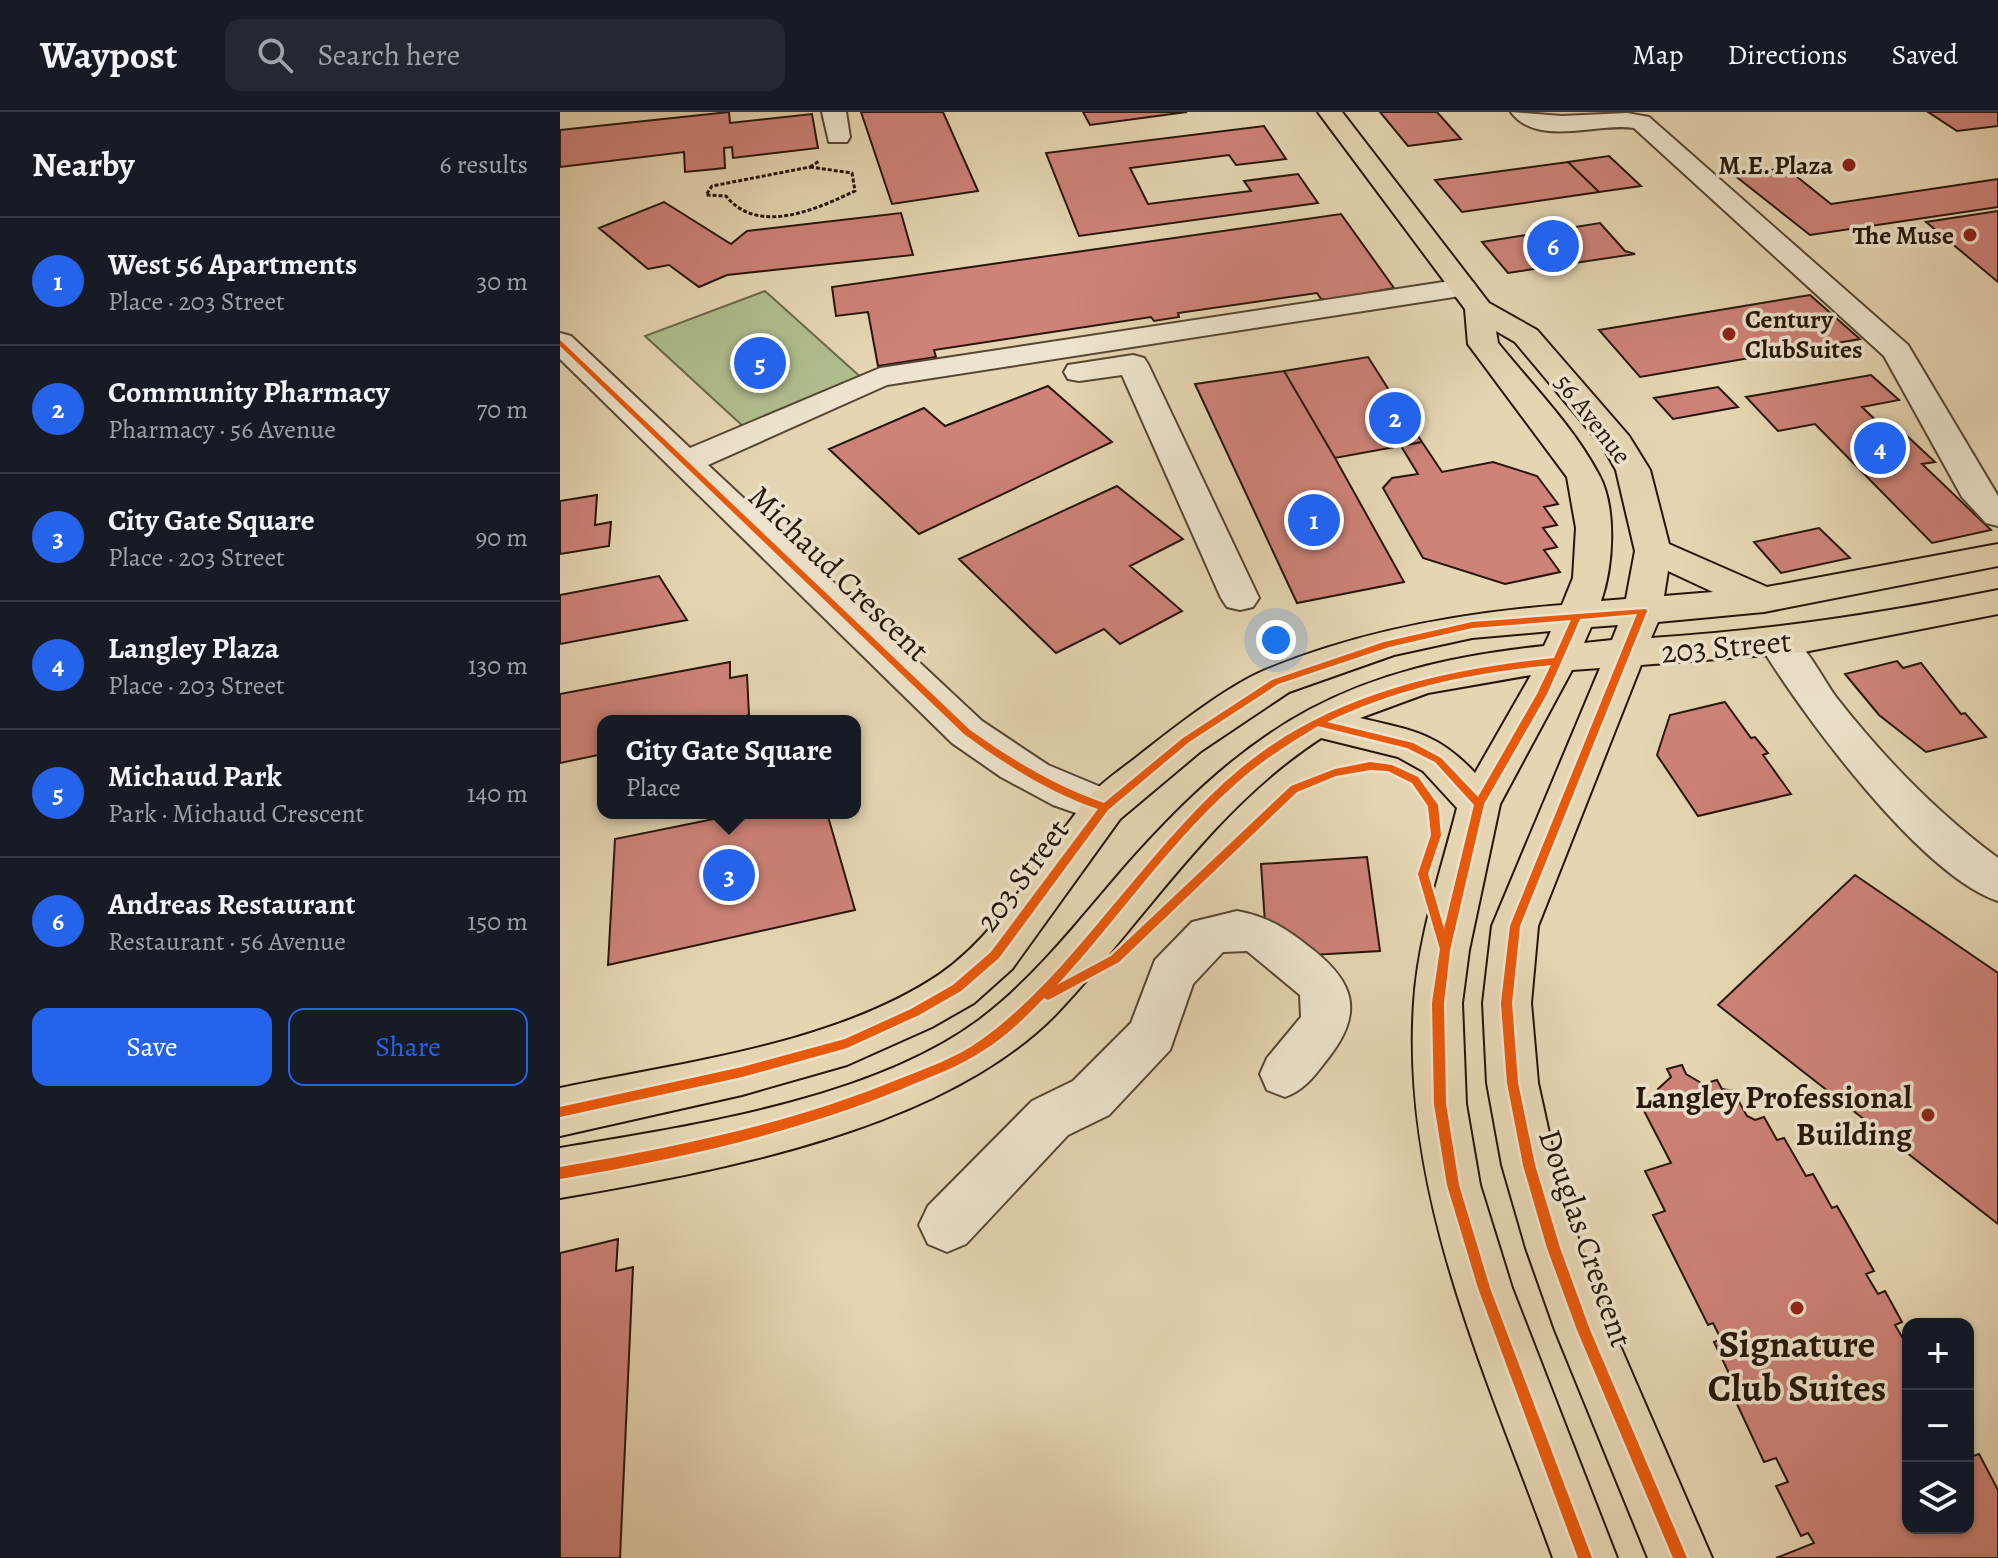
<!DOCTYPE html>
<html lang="en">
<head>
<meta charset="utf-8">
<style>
  :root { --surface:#171b24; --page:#242831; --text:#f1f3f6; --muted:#9ea1a6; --line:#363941; --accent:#2563eb }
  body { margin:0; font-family:Alegreya,serif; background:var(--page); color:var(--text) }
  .controls { position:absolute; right:24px; bottom:24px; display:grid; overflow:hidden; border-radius:16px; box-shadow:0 2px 6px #0004 }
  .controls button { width:72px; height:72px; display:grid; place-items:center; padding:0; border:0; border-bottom:2px solid var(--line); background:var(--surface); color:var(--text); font:40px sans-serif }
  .you { position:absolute; left:716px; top:528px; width:28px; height:28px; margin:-20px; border:6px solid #fff; border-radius:50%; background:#1a73e8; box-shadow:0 0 0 12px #1a73e833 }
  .badge { display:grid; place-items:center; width:52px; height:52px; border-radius:50%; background:var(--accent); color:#fff; font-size:26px; font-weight:700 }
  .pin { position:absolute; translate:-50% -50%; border:4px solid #fff; box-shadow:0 2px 8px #0006 }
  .popup { position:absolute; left:37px; top:603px; width:264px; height:104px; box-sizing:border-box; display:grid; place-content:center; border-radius:16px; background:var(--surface); filter:drop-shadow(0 2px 6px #0005); font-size:26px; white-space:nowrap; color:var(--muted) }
  .popup b { font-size:30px; color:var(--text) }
  .popup::after { content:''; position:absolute; left:50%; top:100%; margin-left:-16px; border:16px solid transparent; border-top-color:var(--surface) }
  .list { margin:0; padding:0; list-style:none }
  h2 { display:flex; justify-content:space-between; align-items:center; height:104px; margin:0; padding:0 32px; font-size:34px }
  h2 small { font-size:26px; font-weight:400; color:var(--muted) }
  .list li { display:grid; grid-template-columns:52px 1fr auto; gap:24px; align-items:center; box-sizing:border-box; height:128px; padding:0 32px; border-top:2px solid var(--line) }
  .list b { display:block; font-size:30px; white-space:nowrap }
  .list p { margin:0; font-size:26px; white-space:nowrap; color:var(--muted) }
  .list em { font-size:26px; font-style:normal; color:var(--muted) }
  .actions { display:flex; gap:16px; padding:24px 32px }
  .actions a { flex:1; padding:18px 0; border:2px solid var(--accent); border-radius:16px; text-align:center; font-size:28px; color:var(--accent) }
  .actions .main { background:var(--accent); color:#fff }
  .icon { flex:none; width:44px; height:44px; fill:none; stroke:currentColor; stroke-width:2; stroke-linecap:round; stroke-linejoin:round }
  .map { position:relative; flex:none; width:1438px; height:1446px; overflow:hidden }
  header { display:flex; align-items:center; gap:48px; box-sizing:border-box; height:112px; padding:0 40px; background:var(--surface); border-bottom:2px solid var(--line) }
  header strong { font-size:38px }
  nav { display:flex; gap:44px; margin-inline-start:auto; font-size:28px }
  .search { width:560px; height:72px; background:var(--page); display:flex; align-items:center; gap:20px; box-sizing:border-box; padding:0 28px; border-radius:16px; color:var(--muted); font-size:30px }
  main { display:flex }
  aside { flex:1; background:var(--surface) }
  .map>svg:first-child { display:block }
  .green { fill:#b0be8f; stroke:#6c6a4c; stroke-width:2 }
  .building { fill:#ce8278; stroke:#271609; stroke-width:2 }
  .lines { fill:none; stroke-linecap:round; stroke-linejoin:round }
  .minor-casing { stroke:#564633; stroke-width:4 }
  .major-casing { stroke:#271609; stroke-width:4 }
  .path { stroke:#271609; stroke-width:3; stroke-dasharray:4 2; stroke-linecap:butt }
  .minor { fill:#eee4cd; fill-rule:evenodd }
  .major { fill:#e5d5b2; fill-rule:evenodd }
  .cycleway-casing { stroke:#eee4cd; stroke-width:5 }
  .cycleway { fill:#e8590c; fill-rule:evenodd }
  .poi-dot { fill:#8f2418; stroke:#eee4cd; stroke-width:3 }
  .labels { text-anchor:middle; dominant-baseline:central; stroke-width:7; stroke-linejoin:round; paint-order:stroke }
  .far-poi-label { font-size:26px; font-weight:bold; fill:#271609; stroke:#eee4cd; text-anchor:end }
  .far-street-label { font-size:26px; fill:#271609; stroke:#eee4cd }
  .street-label { font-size:32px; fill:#271609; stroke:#eee4cd }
  .poi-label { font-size:32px; font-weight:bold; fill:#271609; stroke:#eee4cd; text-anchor:end }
  .near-poi-label { font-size:38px; font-weight:bold; fill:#271609; stroke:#eee4cd }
</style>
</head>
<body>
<header>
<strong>Waypost</strong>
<div class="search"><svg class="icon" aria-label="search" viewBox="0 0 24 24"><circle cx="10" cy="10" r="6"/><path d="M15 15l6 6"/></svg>Search here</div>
<nav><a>Map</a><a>Directions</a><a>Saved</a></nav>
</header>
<main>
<aside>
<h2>Nearby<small>6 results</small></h2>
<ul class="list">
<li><span class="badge">1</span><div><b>West 56 Apartments</b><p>Place · 203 Street</p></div><em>30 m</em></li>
<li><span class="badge">2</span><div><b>Community Pharmacy</b><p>Pharmacy · 56 Avenue</p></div><em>70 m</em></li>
<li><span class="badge">3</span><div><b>City Gate Square</b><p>Place · 203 Street</p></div><em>90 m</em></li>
<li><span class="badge">4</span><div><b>Langley Plaza</b><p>Place · 203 Street</p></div><em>130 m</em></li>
<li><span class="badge">5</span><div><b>Michaud Park</b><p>Park · Michaud Crescent</p></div><em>140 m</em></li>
<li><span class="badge">6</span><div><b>Andreas Restaurant</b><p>Restaurant · 56 Avenue</p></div><em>150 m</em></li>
</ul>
<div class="actions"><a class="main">Save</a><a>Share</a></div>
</aside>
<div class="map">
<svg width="1438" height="1446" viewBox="0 0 1438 1446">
  <rect width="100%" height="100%" fill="#e5d5b2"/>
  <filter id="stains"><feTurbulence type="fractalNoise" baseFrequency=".0025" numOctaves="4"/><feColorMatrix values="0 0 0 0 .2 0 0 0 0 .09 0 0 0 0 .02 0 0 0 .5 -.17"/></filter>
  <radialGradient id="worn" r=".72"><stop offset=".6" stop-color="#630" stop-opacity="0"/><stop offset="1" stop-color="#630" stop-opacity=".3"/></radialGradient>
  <path class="green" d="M205,179L315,278L198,328L85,224Z"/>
  <path class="building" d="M169,0L170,11L252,2L258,36L173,46L172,35L164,36L165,56L125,60L124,40L0,55V18Z
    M301,0H383L418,79L332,92Z
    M523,0H627L530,13Z
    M820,0H877L901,27L848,34Z
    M1368,0H1438V14L1397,19Z
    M704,14L726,47L676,53L669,43L570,56L588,92L691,79L684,69L738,62L758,91L519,124L486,41Z
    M1049,44L1081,74L1039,80L1008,50Z
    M1008,50L1039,80L902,100L875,68Z
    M1226,56L1271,92L1438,67V95L1250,123L1174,63Z
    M104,90L171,132L187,119L341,101L353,143L167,163L139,175L109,153L88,157L39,116Z
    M1438,99V170L1366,110Z
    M781,102L834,176L775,187H761L757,181L618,201L619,205L594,209L591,205L374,238L376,245L318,254L308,200L276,204L272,175Z
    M1040,111L1065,139L1075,142L948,161L922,130Z
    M1250,183L1300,227L1080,265L1039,218Z
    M808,245L862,330L775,346L724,259Z
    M724,259L775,346L844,470L737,491L635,272Z
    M1311,263L1339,288L1302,295L1331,323L1344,321L1375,350L1362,352L1431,418L1372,431L1255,312L1218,319L1186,285Z
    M488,274L552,330L359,422L269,337L364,296L385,314Z
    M1158,275L1178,295L1113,307L1094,286Z
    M862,330L882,360L933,350L977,364L998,392L984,395L997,413L983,416L997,435L984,438L1000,460L945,472L863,446L823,376L832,366L858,362L841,334Z
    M557,374L623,427L570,454L622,499L560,532L544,517L496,541L399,447Z
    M37,383L35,413L51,410L49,434L0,442V389Z
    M1259,416L1290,446L1221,461L1194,430Z
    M99,464L127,508L0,532V483Z
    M1337,549L1343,556L1361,551L1401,602L1405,601L1426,625L1366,640L1319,603L1285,562Z
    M170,550V566L187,563L189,603L171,609H43V642L0,651V582Z
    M1165,590L1191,626L1195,625L1208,641L1203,643L1231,682L1138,704L1097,643L1110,603Z
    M183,701H267L295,798L48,853L55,727Z
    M807,745L820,839L751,843L705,811L701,752Z
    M1295,763L1438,861V1112L1158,893Z
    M1122,953L1126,962L1143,972L1157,968L1162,977L1173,979L1187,1004L1195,1008L1204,1005L1217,1028L1224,1026L1246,1064L1253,1062L1272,1096L1277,1094L1314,1159L1306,1162L1318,1182L1325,1179L1342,1210L1335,1213L1348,1235V1416H1408V1340L1410,1345L1419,1342L1438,1378V1446H1216L1254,1431L1248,1421L1241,1424L1216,1374L1228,1370L1216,1346L1204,1350L1177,1292L1194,1286L1187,1272L1176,1276L1154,1230L1161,1227L1153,1211L1148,1213L1093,1103L1105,1099L1085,1059L1111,1051L1082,995L1087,994L1084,988L1102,983L1098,977L1111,965L1107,957Z
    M58,1127L56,1159L73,1155L60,1446H0V1141Z"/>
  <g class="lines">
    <defs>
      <path id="minor" d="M262,0H286L290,25L287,30H269Z
        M951,0L1002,4L1067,1L1089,5L1348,233L1438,384V414L1426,411L1402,385L1324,244L1074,16C1038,10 977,36 951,0Z
        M903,167L913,170L917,176L913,182L327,273L148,353L422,609L488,653L560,683L567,695L560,707L545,711L493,693L441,665L392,631L0,247V221L11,224L130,336L320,256Z
        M573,243L584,246L588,252L699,486L693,495L680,498L667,495L661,486L562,263L519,269L508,267L504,260L508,253Z
        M1217,517C1243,524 1260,563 1276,585C1323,645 1377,701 1438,746V789C1360,763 1241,601 1198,530L1203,521Z
        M677,799C709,805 727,817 752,837C794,870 804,900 769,945C755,963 746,977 725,985L707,978L700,962L707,946L741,905L740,883L687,839L663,840L633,872L610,938L549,1003L508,1023L406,1132L387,1140L368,1132L359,1113L368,1094L472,989L513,969L571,911L595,848L632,810Z"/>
      <path id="major" d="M758,0H782L929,191L977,218L1069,324L1090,358L1109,432L1207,475L1438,432V454L1204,500L1098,510L1091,526C1213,518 1319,502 1438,478V502L1244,540L1081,553L978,814L971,891L978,971L996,1053L1021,1136L1051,1213L1152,1446H1088L995,1218L966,1136L942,1053L927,971L923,891L932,814L1040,556L1012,558L940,692L909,838L902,891L906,992L920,1073L952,1176L1057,1446H993C929,1268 841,1085 854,891C858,825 881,759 897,696L863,659L838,645L761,626C651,698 586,807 498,900C384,1019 156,1059 0,1086V1036C130,1014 311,988 419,908C476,865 519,808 565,755C694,609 789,555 984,534L991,519L912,526L834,543L729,580L641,639L560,707L452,857L414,891L372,915L287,953L182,983L0,1024V976C122,950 275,933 380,862C442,819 480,744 527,687C542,669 565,655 583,640C615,615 666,575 703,559C798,519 900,501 1002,493L1013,466L1016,416L1007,365L908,232L905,197ZM936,219L955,230L1043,335L1056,358L1075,439L1066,487L1041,489C1053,455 1057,396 1039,363C1014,315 972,273 938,231ZM1108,459L1153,480L1104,484ZM1058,513L1052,528L1024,531L1031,515ZM971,563L915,661C878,621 851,618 800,606L868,581Z"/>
    </defs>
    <use href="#minor" class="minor-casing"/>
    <use href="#major" class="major-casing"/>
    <path class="path" d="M250,55L292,61L295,79C257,97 198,124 166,84L146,83L152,74Z
      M250,55L259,49"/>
    <use href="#minor" class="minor"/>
    <use href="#major" class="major"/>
    <defs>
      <path id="cycleway" d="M0,228L410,618C452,648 495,674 544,691L623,626L712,568L824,530L912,510L1086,497L1087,499L960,814L952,891L958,971L975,1053L1000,1136L1030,1218L1127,1446H1113L1017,1218L987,1136L963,1053L947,971L941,891L950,814L1077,502L1020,507L987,582L924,692L890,838L884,891L886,992L899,1073L930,1176L1032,1446H1018L918,1176L887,1073L874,992L872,891L880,837L858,762L871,723L868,694L852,671L828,659L810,658L776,664L737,680L559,850L492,886L488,888L484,886C466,905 446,924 424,938C399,955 369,965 342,977C232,1022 117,1047 0,1067V1055C116,1035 230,1012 339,967C367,956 396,946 421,928C480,886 525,826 572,771C605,732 639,691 680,657C769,583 880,558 994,546L1011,508L912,516L829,535L718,572L629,630L548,698L439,846L401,879L359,903L287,936L182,965L0,1005V995L182,955L285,927L351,897L393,873L431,840L538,697C489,680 446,653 404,622L0,234ZM991,553L977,582L918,685L881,646L853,631L767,610C840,575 911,561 991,553ZM758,614L847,636L875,650L914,693L884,817L868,762L881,723L878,693L858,665L832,653L810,650L775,657L731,674L551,844L497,873C561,804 614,723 687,662C709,644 733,629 758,614Z"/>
    </defs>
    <use href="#cycleway" class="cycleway-casing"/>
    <use href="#cycleway" class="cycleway"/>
  </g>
  <g class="poi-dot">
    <circle cx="1289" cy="53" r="8"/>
    <circle cx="1410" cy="123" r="8"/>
    <circle cx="1169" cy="222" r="8"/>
    <circle cx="1368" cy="1003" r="8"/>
    <circle cx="1237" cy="1196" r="8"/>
  </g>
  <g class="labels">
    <g class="far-poi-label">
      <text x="1273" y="53">M.E. Plaza</text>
      <text x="1394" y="123">The Muse</text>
      <text x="1185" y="207" text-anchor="start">Century<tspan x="1185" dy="30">ClubSuites</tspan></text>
    </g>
    <g class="far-street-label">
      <text transform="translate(1033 307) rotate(52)">56 Avenue</text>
    </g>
    <g class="street-label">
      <text transform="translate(279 461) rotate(44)">Michaud Crescent</text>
      <text transform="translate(1166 534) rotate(-5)">203 Street</text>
      <text transform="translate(462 763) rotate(-53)">203 Street</text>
      <text transform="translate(1026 1126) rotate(71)">Douglas Crescent</text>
    </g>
    <g class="poi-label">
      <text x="1352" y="985">Langley Professional<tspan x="1352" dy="37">Building</tspan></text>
    </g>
    <g class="near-poi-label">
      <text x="1237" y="1232">Signature<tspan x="1237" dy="44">Club Suites</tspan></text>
    </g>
  </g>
  <rect width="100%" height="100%" filter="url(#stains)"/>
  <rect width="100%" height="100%" fill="url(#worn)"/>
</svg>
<div class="controls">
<button>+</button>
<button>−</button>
<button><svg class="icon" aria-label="layers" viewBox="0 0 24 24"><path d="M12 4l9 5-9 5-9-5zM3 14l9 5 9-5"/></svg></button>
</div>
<div class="you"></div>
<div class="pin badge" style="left:754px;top:408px">1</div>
<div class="pin badge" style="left:835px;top:306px">2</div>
<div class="pin badge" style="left:169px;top:763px">3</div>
<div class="popup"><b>City Gate Square</b>Place</div>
<div class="pin badge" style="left:1320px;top:336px">4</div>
<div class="pin badge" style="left:200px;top:251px">5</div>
<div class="pin badge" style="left:993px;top:134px">6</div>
</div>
</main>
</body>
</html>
